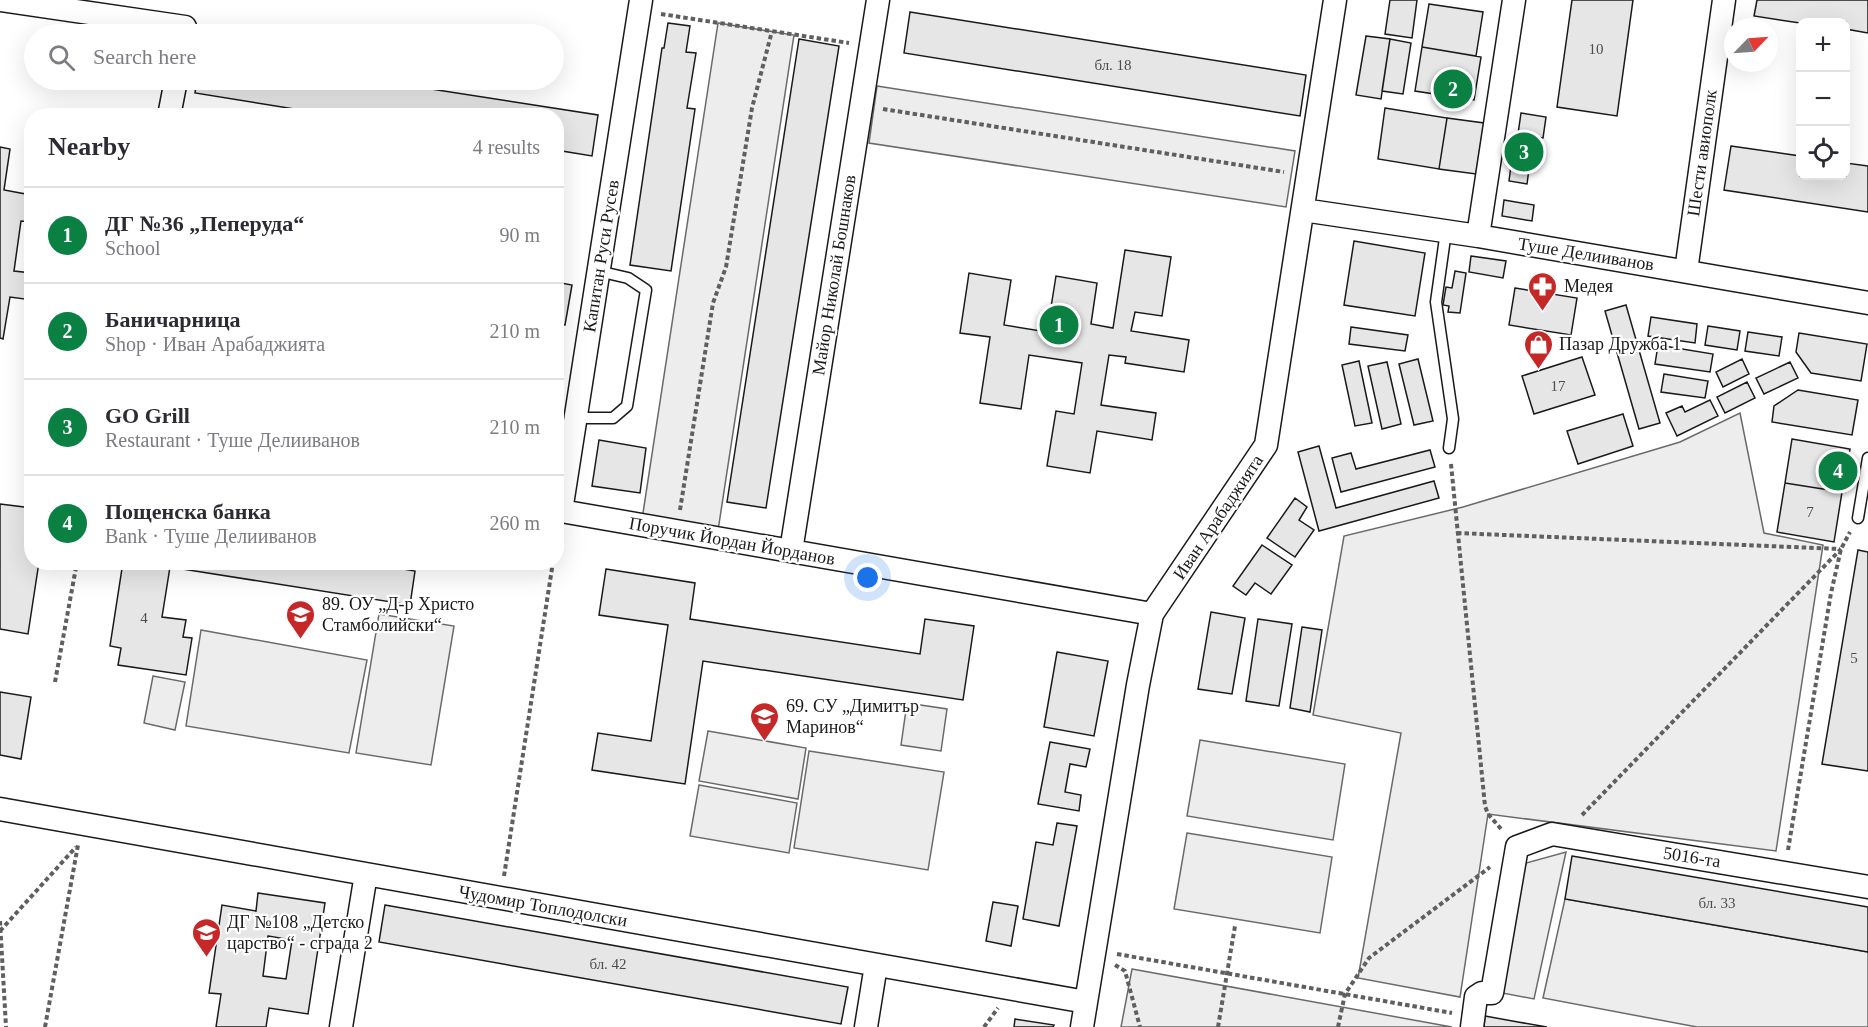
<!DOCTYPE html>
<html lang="en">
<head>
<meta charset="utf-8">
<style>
  :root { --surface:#fff; --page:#f7f7f7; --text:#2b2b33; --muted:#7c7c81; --line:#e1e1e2; --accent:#0b8043 }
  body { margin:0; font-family:"Times New Roman",serif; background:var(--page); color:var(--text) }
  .controls { position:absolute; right:18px; top:18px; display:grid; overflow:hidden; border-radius:12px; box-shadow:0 6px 24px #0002 }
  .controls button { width:54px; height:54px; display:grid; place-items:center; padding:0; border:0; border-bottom:2px solid var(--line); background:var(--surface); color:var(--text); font:30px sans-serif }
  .compass { position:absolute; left:1724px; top:18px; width:54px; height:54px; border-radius:50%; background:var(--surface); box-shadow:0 6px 24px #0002; rotate:65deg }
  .you { position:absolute; left:868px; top:578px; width:21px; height:21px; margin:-15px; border:4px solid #fff; border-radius:50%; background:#1a73e8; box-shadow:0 0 0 9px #1a73e833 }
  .badge { display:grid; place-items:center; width:39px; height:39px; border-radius:50%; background:var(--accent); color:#fff; font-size:20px; font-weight:700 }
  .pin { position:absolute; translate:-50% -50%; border:3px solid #fff; box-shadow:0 2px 6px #0006 }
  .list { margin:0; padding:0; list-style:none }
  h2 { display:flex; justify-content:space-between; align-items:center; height:78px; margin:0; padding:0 24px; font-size:26px }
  h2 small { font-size:20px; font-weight:400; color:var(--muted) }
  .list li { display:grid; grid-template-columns:39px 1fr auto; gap:18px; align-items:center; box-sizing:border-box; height:96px; padding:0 24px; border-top:2px solid var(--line) }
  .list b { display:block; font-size:22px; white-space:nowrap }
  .list p { margin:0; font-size:20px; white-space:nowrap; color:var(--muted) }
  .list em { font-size:20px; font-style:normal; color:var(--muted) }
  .icon { flex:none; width:33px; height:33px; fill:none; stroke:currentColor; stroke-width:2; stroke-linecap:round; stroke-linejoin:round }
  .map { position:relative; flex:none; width:1868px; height:1027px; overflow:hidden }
  .search { position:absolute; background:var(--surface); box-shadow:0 6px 24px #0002; left:24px; top:24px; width:540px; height:66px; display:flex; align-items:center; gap:15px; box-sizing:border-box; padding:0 21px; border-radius:33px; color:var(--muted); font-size:22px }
  .panel { position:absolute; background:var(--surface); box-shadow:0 6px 24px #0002; left:24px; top:108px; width:540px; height:462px; border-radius:24px }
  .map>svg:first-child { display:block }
  .built { fill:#ededed; stroke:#6a6a6a; stroke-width:1.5 }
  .building { fill:#e6e6e6; stroke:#1a1a1a; stroke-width:1.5; fill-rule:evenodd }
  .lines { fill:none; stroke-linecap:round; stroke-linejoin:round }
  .service-casing { stroke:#1a1a1a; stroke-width:13 }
  .minor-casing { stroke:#1a1a1a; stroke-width:25 }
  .path { stroke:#5f5f5f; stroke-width:4; stroke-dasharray:4.5 3; stroke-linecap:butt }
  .service { stroke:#fff; stroke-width:10 }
  .minor { stroke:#fff; stroke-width:22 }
  .labels { text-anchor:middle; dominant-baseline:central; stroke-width:4.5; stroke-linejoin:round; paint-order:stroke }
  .number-label { font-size:15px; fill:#4d4d4d }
  .street-label { font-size:18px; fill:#1a1a1a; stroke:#fff }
  .poi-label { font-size:18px; fill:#1a1a1a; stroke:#fff; text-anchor:start }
</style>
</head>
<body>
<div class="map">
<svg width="1868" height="1027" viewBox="0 0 1868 1027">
  <rect width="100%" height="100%" fill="#fff"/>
  <path class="built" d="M718,23L794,35L717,537L641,526Z
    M877,86L1295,151L1286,207L869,143Z
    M1740,413L1764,533L1823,545L1776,851L1488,814L1460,997L1358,978L1401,733L1313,715L1344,536L1463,507L1680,442Z
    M379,614L454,626L431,765L356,753Z
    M201,630L367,660L349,753L186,726Z
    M153,676L185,682L175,730L144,723Z
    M907,703L947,709L941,751L901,745Z
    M708,731L806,748L798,799L699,781Z
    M1200,740L1345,764L1333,840L1187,816Z
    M809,751L944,772L928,870L794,848Z
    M699,785L797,803L789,853L690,836Z
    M1187,833L1332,857L1320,933L1174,909Z
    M1566,852L1534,999L1497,992L1526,863Z
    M1565,899L1868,952V1027H1697L1543,998Z
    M1132,969L1452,1027H1121Z"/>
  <path class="building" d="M1390,0H1417L1412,38L1385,34Z
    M1572,0H1633L1617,116L1557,107Z
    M1757,0H1868V33L1846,29V22L1800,23L1754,16Z
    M1429,4L1483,12L1476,56L1422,47Z
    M910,12L1306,75L1300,116L904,53Z
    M668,23L690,26L686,52L696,53L687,108L695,109L671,271L630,265L662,48H664Z
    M1366,36L1390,39L1381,99L1356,95Z
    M799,39L839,46L766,508L727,502Z
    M1390,39L1411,43L1403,94L1382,91Z
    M1422,47L1481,57L1474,100L1415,91Z
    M197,80H373L598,115L592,156L556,150V116H338L195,93Z
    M1385,108L1447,118L1439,169L1378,159Z
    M1521,113L1546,117L1543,138L1518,134Z
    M1447,118L1484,123L1476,174L1439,169Z
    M1517,138L1533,140L1530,164L1514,162Z
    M1731,146L1800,156V176H1846V163L1868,166V212L1724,190Z
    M0,147L10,149L4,190L26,194L32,156V222L21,221L14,271L32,273V300L10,297L3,339L0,338Z
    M1511,166L1529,169L1527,184L1509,181Z
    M1504,200L1534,205L1532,221L1502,216Z
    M1354,241L1425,253L1415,316L1344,305Z
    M1125,250L1171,257L1162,316L1135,312L1131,331L1189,340L1184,372L1125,363L1126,357L1109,355L1101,405L1156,413L1152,440L1097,431L1090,473L1047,466L1056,411L1074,414L1082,363L1029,355L1021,409L980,403L990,337L960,333L969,273L1011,280L1004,325L1047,332L1056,276L1097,283L1091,324L1113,328Z
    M1471,256L1506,261L1503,278L1469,272Z
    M1455,271L1466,273L1460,313L1448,312L1449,306L1443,305L1446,287L1452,288Z
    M556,282L572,285L565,325L556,324Z
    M1515,288L1577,298L1571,335L1509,325Z
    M1626,305L1660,423L1639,429L1605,311Z
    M1651,317L1697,324L1695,343L1648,336Z
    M1708,326L1740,331L1737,350L1705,345Z
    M1351,327L1408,335L1405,351L1349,344Z
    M1748,332L1782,337L1779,356L1745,351Z
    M1799,333L1867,344L1861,381L1811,373L1796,352Z
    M1658,345L1713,354L1710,372L1655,364Z
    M1582,357L1595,395L1534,414L1522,376Z
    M1418,359L1433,421L1414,425L1399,364Z
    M1742,359L1749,374L1723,387L1716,372Z
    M1359,361L1372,423L1355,426L1342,365Z
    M1387,362L1401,424L1382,429L1368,366Z
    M1790,362L1798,378L1764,394L1756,378Z
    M1664,374L1708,381L1705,398L1661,392Z
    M1747,382L1755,398L1725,413L1717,397Z
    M1798,390L1858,400L1852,435L1772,422L1774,406Z
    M1710,400L1718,416L1677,436L1666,413L1682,406L1685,412Z
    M1623,414L1633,446L1578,464L1567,431Z
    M1792,439L1850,449L1842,492L1785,483Z
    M599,440L646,448L640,493L592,486Z
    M1319,446L1336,508L1434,481L1439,498L1319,531L1298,452Z
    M1430,450L1435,467L1341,492L1332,458L1351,453L1356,469Z
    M1785,483L1842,492L1834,542L1777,532Z
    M1295,498L1307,507L1299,520L1314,530L1295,557L1267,538Z
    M0,504L32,508V562H39L28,634L0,629Z
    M1262,545L1292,565L1271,594L1255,583L1246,595L1233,586Z
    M1858,550L1868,552V771L1822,764Z
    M123,562H375L374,564L415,571L410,605L170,567L162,617L186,620L183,637L192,638L186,675L118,665L121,648L110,646Z
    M606,569L695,583L690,619L920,654L925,619L974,626L963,700L703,661L685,784L592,770L598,733L651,741L668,625L599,615Z
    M1211,612L1245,618L1232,694L1198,689Z
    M1258,619L1292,624L1279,706L1246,701Z
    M1302,627L1322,630L1310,712L1290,708Z
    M1057,652L1108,661L1094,736L1044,727Z
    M0,692L31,697L21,759L0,755Z
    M1050,742L1090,749L1086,767L1070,764L1065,792L1081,795L1079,811L1038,804Z
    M1057,823L1077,826L1059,926L1023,919L1036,842L1053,845Z
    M1572,856L1868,907V952L1565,899Z
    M258,893L325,903L308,1014L269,1008L266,1027H216L221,994L209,993L222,905L256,911ZM268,936L292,940L286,979L263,976Z
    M993,902L1018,906L1011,946L986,941Z
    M385,905L848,987L841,1024L379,942Z
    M1485,1016L1518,1022L1547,1027H1484Z
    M1015,1019L1054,1025L1053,1027H1014Z"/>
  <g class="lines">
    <defs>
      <path id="service" d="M1446,231L1436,302L1453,419L1449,448
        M575,418H613L627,406L646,290L628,278L598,271
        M1858,518L1868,458"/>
      <path id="minor" d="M1,0L185,27L184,34
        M641,0L561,511L1152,614
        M169,116L176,80
        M1303,210L1478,236L1868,303
        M1478,236L1514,0
        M1686,271L1724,0
        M791,551L878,0
        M0,809L1086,1002
        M341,1027L366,874
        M866,1027L876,965
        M1082,1027L1138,685L1152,614L1266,445L1335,0
        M1472,1027L1476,997L1482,993H1492L1517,847L1552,834L1868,887"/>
    </defs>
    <use href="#service" class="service-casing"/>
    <use href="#minor" class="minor-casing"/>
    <path class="path" d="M661,14L849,43
      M883,109L1284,172
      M1451,464L1485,806L1488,814L1502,830
      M680,510L713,303L726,267L752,108L772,31
      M1457,533L1840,549
      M55,682L77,562
      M1582,815L1841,549
      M1788,850L1831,593L1841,549L1850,532
      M504,876L553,562
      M0,921L6,1027
      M0,931L76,847
      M1117,954L1452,1013
      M1115,965L1125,971L1140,1027
      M45,1027L78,845
      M984,1027L998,1008
      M1218,1027L1235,926
      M1338,1027L1345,994L1369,958L1490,867"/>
    <use href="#service" class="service"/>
    <use href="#minor" class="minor"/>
  </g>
  <defs>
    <symbol id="pharmacy-pin" viewBox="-11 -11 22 30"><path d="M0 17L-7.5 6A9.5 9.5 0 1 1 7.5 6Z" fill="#c62828" stroke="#fff"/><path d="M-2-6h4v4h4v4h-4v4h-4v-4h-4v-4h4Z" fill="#fff"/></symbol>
    <symbol id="shop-pin" viewBox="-11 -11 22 30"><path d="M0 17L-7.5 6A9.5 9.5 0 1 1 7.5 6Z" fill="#c62828" stroke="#fff"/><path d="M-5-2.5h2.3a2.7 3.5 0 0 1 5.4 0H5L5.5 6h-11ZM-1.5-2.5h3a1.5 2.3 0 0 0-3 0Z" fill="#fff"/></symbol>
    <symbol id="school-pin" viewBox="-11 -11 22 30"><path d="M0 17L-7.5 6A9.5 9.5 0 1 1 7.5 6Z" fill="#c62828" stroke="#fff"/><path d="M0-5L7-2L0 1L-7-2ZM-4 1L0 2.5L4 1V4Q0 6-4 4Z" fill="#fff"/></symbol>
  </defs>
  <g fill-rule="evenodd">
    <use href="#pharmacy-pin" x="1526" y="270" width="33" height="45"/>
    <use href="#shop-pin" x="1522" y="328" width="33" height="45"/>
    <use href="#school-pin" x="284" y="598" width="33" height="45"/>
    <use href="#school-pin" x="748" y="700" width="33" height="45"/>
    <use href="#school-pin" x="190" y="916" width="33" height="45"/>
  </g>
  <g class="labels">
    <g class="number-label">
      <text x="1596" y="49">10</text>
      <text x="1113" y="65">бл. 18</text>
      <text x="1558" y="386">17</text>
      <text x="1810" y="512">7</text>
      <text x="144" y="618">4</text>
      <text x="1854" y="658">5</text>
      <text x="1717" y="903">бл. 33</text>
      <text x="608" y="964">бл. 42</text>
    </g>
    <g class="street-label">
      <text transform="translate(1702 153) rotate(-82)">Шести авиополк</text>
      <text transform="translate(1586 254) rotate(9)">Туше Делииванов</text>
      <text transform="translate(601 256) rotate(-81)">Капитан Руси Русев</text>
      <text transform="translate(834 275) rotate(-81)">Майор Николай Бошнаков</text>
      <text transform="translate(1218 517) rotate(-56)">Иван Арабаджията</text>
      <text transform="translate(732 541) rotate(10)">Поручик Йордан Йорданов</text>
      <text transform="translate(1692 857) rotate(9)">5016-та</text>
      <text transform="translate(543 906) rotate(10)">Чудомир Топлодолски</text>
    </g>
    <g class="poi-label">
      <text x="1564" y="286">Медея</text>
      <text x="1559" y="344">Пазар Дружба 1</text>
      <text x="322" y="604">89. ОУ „Д-р Христо<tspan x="322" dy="21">Стамболийски“</tspan></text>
      <text x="786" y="706">69. СУ „Димитър<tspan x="786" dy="21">Маринов“</tspan></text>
      <text x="227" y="922">ДГ №108 „Детско<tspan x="227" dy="21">царство“ - сграда 2</tspan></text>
    </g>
  </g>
</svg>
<div class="controls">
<button>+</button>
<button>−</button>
<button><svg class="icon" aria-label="locate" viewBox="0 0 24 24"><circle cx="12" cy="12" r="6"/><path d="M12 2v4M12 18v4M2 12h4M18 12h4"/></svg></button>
</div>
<svg class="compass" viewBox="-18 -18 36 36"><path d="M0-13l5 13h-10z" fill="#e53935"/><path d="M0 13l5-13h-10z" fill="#7c7c81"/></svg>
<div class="you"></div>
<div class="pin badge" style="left:1059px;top:325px">1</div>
<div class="pin badge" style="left:1453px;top:89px">2</div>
<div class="pin badge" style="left:1524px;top:152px">3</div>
<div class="pin badge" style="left:1838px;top:471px">4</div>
<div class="search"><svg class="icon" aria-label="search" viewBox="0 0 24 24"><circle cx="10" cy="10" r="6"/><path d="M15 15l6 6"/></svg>Search here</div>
<section class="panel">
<h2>Nearby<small>4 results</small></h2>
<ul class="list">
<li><span class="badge">1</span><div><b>ДГ №36 „Пеперуда“</b><p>School</p></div><em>90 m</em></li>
<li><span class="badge">2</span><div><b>Баничарница</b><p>Shop · Иван Арабаджията</p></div><em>210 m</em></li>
<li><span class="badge">3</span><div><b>GO Grill</b><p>Restaurant · Туше Делииванов</p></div><em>210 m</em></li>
<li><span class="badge">4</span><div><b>Пощенска банка</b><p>Bank · Туше Делииванов</p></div><em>260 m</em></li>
</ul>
</section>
</div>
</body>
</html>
